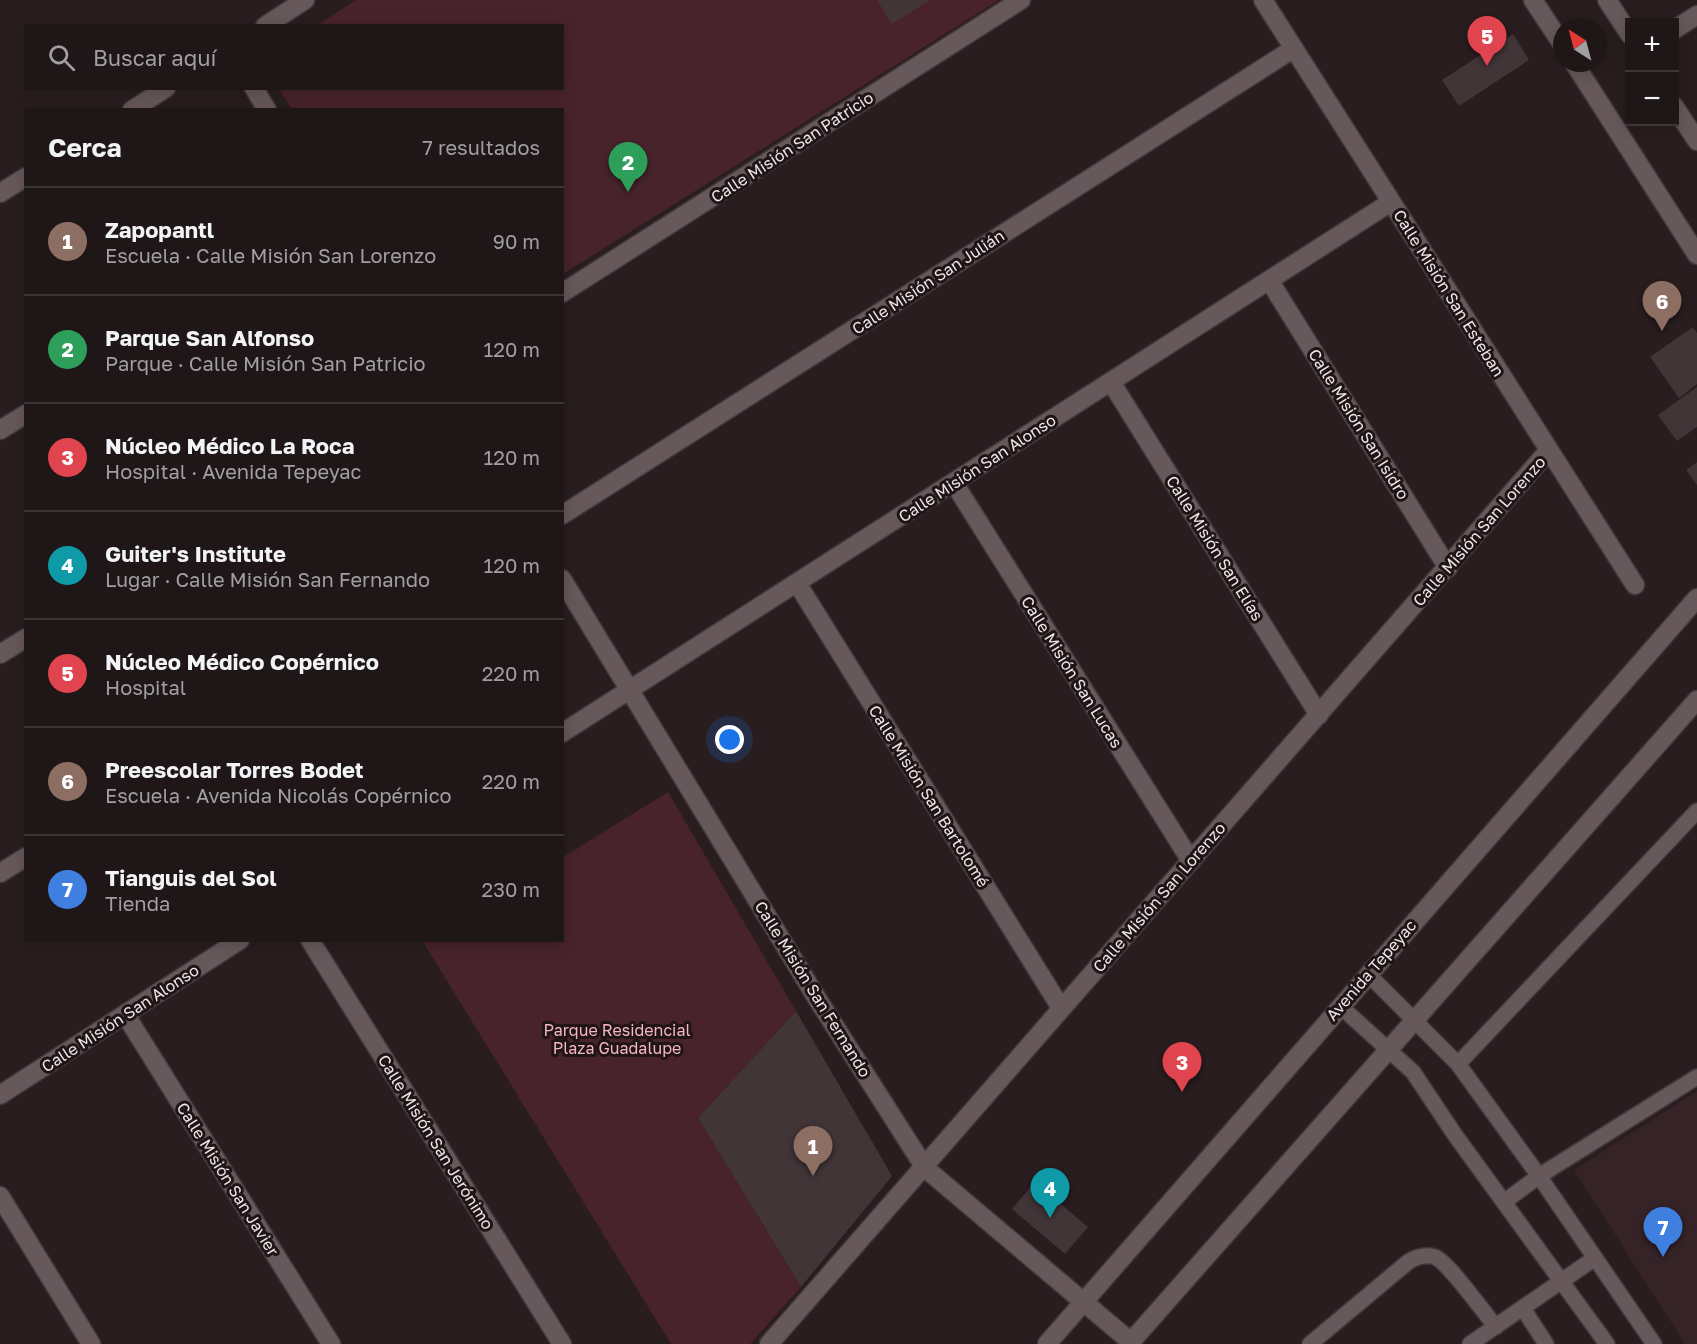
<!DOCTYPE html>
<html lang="es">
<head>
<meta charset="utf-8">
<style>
  :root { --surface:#1f1617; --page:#271f20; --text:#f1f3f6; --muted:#a19fa1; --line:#3c3536; --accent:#d93025 }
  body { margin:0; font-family:"Golos Text",sans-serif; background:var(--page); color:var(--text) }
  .controls { position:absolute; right:18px; top:18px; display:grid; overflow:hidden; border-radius:0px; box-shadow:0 3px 15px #0003 }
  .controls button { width:54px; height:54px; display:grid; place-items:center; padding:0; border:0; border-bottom:2px solid var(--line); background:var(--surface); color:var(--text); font:30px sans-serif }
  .compass { position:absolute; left:1553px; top:18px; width:54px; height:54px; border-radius:50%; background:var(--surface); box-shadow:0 3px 15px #0003; rotate:324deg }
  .you { position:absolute; left:730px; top:740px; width:21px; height:21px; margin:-15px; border:4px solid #fff; border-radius:50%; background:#1a73e8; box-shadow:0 0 0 9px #1a73e833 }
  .badge { display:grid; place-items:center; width:39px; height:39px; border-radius:50%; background:var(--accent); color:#fff; font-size:20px; font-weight:700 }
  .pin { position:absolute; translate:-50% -50px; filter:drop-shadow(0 2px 3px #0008) }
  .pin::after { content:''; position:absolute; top:32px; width:21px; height:18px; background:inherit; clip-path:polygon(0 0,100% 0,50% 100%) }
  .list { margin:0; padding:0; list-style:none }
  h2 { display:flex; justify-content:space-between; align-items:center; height:78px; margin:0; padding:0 24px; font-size:26px }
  h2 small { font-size:20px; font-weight:400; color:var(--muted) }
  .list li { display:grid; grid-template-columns:39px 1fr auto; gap:18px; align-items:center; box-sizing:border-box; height:108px; padding:0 24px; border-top:2px solid var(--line) }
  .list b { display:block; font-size:22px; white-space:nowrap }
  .list p { margin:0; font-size:20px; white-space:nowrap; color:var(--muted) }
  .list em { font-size:20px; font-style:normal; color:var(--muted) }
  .icon { flex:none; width:33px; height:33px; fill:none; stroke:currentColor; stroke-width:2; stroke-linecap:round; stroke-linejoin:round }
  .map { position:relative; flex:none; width:1697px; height:1344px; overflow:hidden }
  .search { position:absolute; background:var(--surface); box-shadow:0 3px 15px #0003; left:24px; top:24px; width:540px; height:66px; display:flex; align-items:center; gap:15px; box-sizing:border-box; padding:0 21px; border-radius:0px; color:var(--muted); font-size:22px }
  .panel { position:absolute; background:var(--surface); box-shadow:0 3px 15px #0003; left:24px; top:108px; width:540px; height:834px; border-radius:0px }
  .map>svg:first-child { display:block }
  .built { fill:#362327 }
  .green { fill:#48232b }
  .building { fill:#423538 }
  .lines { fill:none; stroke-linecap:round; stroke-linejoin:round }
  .service-casing { stroke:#42383a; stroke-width:18 }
  .minor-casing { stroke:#42383a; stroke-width:21 }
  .tertiary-casing { stroke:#42383a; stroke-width:21 }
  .service { stroke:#67595b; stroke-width:15 }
  .minor { stroke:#67595b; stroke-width:18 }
  .tertiary { stroke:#67595b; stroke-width:18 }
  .labels { text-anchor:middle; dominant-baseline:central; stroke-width:6; stroke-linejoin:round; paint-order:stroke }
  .street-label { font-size:16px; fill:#eee6e7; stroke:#1f1416 }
  .park-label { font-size:16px; fill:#f6b6c1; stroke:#1f1416 }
</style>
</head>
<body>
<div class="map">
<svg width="1697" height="1344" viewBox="0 0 1697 1344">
  <rect width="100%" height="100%" fill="#291d1f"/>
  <path class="built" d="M1697,1091V1344H1685L1574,1170Z"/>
  <path class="green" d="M356,0H999L563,274L562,110L292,109L279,89L562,88V26L317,25Z
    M668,792L796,1011L698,1118L801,1287L750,1344H671L423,942L562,940L563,857Z"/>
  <path class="building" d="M877,0H930L892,24Z
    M1513,34L1529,60L1459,106L1442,80Z
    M1693,327L1697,333V384L1679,398L1650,357Z
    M1697,387V427L1677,441L1658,415Z
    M1697,462V485L1686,470Z
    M796,1011L892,1176L801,1287L698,1118Z
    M1035,1182L1088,1227L1065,1254L1012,1209Z"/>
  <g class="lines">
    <defs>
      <path id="service" d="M1368,974L1458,1064L1539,1176L1654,1344
        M1340,1006L1413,1072L1455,1135L1607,1344
        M1458,1064L1697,811
        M1504,1202L1539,1176L1697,1077
        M1524,1310L1546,1344
        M1310,1344L1408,1262C1415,1257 1426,1254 1435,1257C1448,1262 1485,1314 1496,1327
        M1470,1344L1595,1258"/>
      <path id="minor" d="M1263,0L1635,585
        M265,26L305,0
        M1674,30L1697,15
        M254,88L267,110
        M132,110L166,88
        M0,193L26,177
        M1269,280L1448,568
        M562,293L1021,0
        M1111,382L1319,715
        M0,430L26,414
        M954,483L1191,861
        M562,515L1293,49
        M562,579L818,1000L925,1168L1131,1342
        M797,583L1061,1008
        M0,654L26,638
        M562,733L1391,202
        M0,873L26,857
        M310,940L562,1344
        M125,1014L331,1344
        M0,1095L240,940
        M0,1196L91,1344
        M769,1344L1549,450"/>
      <path id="tertiary" d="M1533,0L1562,44
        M1607,0L1630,35
        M1574,63L1697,255
        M1674,106L1697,141
        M1047,1344L1697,598
        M1129,1344L1697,700"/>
    </defs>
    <use href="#service" class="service-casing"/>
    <use href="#minor" class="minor-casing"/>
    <use href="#tertiary" class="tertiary-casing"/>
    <use href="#service" class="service"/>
    <use href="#minor" class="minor"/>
    <use href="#tertiary" class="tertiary"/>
  </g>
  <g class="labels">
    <g class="street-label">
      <text transform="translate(792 147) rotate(-33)">Calle Misión San Patricio</text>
      <text transform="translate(928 282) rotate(-33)">Calle Misión San Julián</text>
      <text transform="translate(1449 293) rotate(58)">Calle Misión San Esteban</text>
      <text transform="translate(1359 424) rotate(58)">Calle Misión San Isidro</text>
      <text transform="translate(977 468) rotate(-33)">Calle Misión San Alonso</text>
      <text transform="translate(1479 531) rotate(-49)">Calle Misión San Lorenzo</text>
      <text transform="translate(1215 548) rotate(58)">Calle Misión San Elías</text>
      <text transform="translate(1072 672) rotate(58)">Calle Misión San Lucas</text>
      <text transform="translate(929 796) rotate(58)">Calle Misión San Bartolomé</text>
      <text transform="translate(1159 897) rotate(-49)">Calle Misión San Lorenzo</text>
      <text transform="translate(1371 970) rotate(-49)">Avenida Tepeyac</text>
      <text transform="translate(813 989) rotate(58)">Calle Misión San Fernando</text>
      <text transform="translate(120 1018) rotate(-33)">Calle Misión San Alonso</text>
      <text transform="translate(436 1142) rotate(58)">Calle Misión San Jerónimo</text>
      <text transform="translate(228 1179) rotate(58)">Calle Misión San Javier</text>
    </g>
    <g class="park-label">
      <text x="617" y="1030">Parque Residencial<tspan x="617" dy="18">Plaza Guadalupe</tspan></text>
    </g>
  </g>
</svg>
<div class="controls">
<button>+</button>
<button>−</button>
</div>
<svg class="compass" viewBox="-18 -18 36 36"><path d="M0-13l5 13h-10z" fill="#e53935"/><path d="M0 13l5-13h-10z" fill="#a19fa1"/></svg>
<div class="you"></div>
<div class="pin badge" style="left:813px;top:1176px;background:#8d6e63">1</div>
<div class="pin badge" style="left:628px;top:192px;background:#2e9e5b">2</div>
<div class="pin badge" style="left:1182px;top:1092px;background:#e0444e">3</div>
<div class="pin badge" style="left:1050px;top:1218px;background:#0f9aa8">4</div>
<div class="pin badge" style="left:1487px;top:66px;background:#e0444e">5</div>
<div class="pin badge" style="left:1662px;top:331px;background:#8d6e63">6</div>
<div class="pin badge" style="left:1663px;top:1257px;background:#3f7fe0">7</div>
<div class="search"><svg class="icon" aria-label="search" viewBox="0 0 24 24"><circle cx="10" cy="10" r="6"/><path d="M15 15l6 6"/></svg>Buscar aquí</div>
<section class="panel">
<h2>Cerca<small>7 resultados</small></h2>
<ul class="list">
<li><span class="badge" style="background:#8d6e63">1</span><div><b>Zapopantl</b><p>Escuela · Calle Misión San Lorenzo</p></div><em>90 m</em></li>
<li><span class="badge" style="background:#2e9e5b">2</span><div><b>Parque San Alfonso</b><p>Parque · Calle Misión San Patricio</p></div><em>120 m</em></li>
<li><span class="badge" style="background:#e0444e">3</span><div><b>Núcleo Médico La Roca</b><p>Hospital · Avenida Tepeyac</p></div><em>120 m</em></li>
<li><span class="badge" style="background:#0f9aa8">4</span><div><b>Guiter's Institute</b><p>Lugar · Calle Misión San Fernando</p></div><em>120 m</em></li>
<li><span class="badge" style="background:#e0444e">5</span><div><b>Núcleo Médico Copérnico</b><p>Hospital</p></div><em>220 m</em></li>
<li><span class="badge" style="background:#8d6e63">6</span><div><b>Preescolar Torres Bodet</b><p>Escuela · Avenida Nicolás Copérnico</p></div><em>220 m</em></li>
<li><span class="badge" style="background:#3f7fe0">7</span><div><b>Tianguis del Sol</b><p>Tienda</p></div><em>230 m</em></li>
</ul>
</section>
</div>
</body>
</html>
